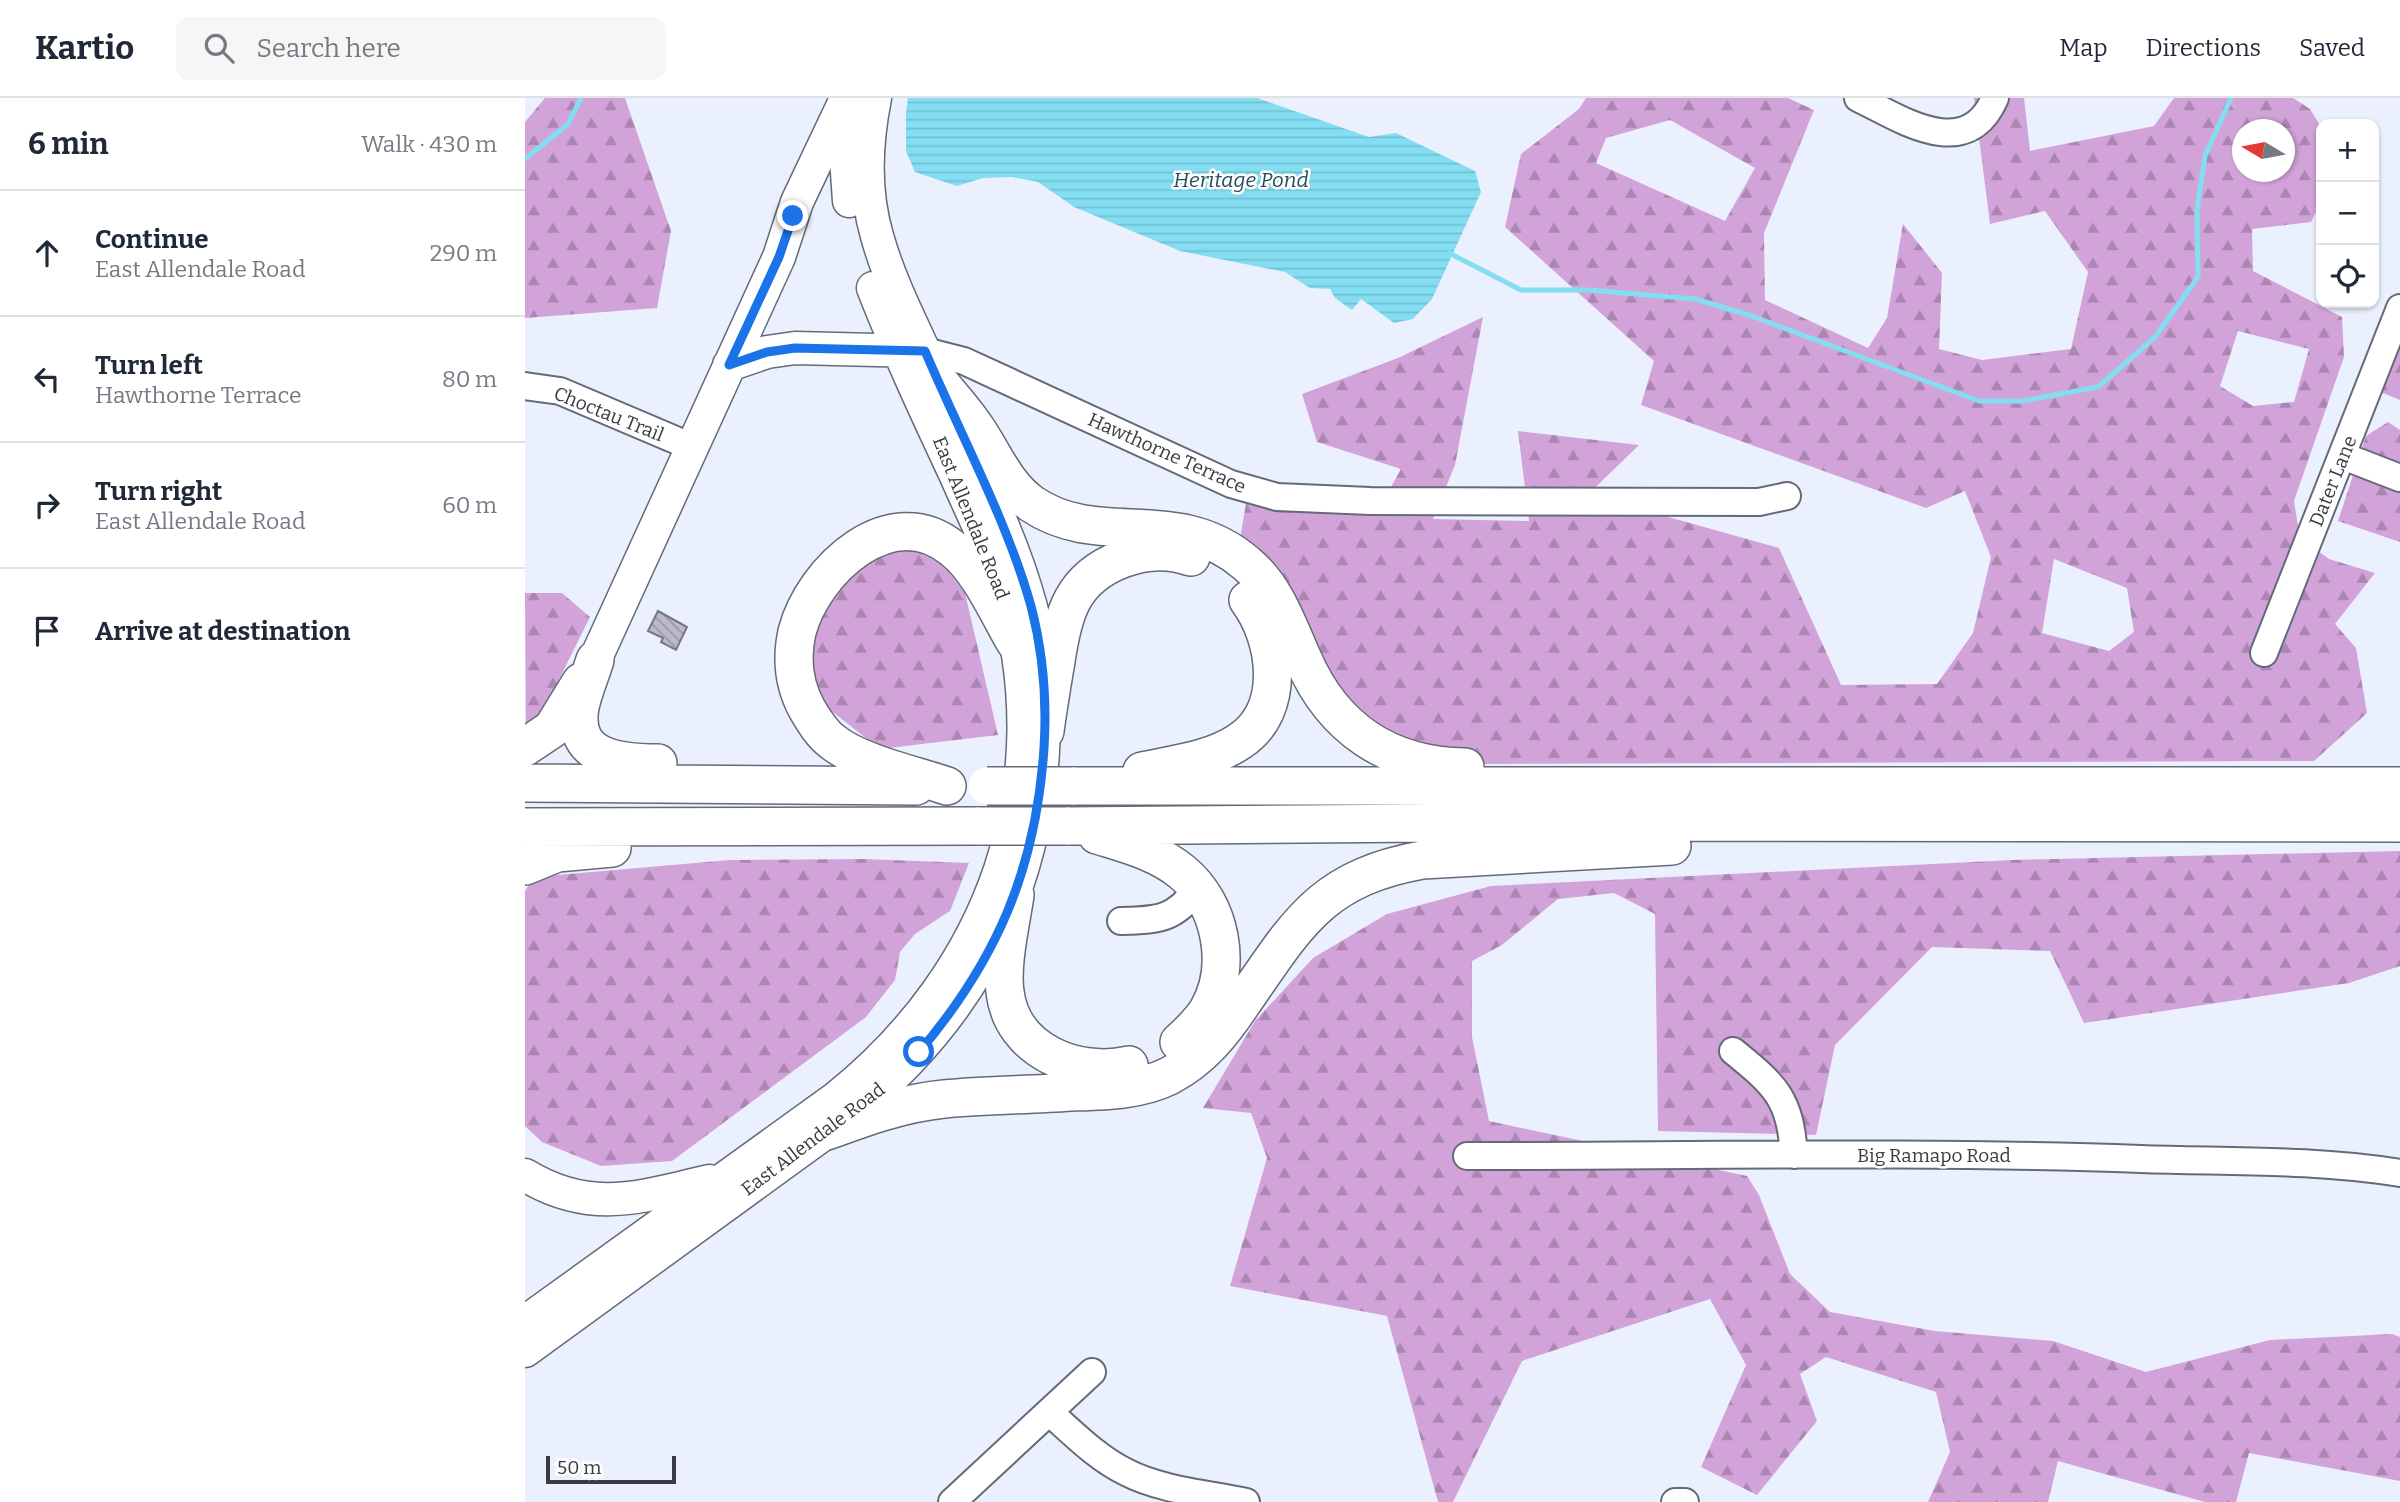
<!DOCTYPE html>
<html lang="en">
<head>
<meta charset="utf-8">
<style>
  :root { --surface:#fff; --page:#f6f6f7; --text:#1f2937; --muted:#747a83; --line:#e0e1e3 }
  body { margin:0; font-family:Bitter,serif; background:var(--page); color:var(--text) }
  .controls { position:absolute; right:21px; top:21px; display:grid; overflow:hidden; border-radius:14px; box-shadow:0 2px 5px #0004 }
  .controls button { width:63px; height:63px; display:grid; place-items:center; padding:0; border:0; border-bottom:2px solid var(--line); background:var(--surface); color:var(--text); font:35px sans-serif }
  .compass { position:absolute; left:1707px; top:21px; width:63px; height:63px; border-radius:50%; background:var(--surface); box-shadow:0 2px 5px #0004; rotate:280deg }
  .scale { position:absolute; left:21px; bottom:18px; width:130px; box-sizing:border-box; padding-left:7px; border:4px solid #383b41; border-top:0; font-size:19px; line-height:24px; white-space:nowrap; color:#383b41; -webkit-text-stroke:5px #fefefe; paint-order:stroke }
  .stop { position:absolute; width:21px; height:21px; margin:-16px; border:5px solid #1a73e8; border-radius:50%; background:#fff }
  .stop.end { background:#1a73e8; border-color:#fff; box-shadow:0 2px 7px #0008 }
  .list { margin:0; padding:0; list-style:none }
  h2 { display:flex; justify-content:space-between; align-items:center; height:91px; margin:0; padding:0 28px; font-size:30px }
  h2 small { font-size:23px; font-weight:400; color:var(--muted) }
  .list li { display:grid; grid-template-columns:46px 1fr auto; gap:21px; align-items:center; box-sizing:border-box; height:126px; padding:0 28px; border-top:2px solid var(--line) }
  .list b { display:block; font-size:26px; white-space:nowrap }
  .list p { margin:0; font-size:23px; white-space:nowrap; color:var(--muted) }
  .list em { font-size:23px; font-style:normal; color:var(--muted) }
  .icon { flex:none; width:38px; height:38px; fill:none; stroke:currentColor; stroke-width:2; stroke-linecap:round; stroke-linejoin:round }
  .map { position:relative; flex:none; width:1875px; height:1404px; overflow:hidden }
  header { display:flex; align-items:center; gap:42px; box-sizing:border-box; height:98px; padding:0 35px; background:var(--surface); border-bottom:2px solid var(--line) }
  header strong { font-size:33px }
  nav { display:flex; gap:38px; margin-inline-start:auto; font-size:24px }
  .search { width:490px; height:63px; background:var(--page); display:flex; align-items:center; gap:18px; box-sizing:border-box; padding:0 24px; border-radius:14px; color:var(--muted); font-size:26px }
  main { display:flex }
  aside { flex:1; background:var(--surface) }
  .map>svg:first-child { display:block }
  .forest { fill:url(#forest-firs); fill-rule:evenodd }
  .water { fill:url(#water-rules) }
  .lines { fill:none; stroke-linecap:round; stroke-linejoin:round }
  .stream { stroke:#84def2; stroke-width:5 }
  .building { fill:url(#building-back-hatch); stroke:#797685; stroke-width:2 }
  .minor-casing { stroke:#646a78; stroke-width:30 }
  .major-casing { stroke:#646a78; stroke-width:35 }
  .highway-casing { stroke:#646a78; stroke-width:40 }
  .minor { stroke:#fff; stroke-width:26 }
  .major { stroke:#fff; stroke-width:32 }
  .highway { stroke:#fff; stroke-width:37 }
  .highway-bridge-casing { stroke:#646a78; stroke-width:40; stroke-linecap:butt }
  .highway-bridge { stroke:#fff; stroke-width:37 }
  .route { stroke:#1a73e8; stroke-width:9 }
  .labels { text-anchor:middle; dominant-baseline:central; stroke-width:5; stroke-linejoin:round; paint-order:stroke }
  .street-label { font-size:19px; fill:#383b41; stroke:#fefefe }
  .water-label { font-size:21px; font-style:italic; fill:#264f58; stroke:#fefefe }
</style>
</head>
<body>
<header>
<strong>Kartio</strong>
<div class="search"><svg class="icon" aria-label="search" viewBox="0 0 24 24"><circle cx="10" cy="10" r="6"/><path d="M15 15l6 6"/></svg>Search here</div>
<nav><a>Map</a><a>Directions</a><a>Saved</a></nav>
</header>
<main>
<aside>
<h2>6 min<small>Walk · 430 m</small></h2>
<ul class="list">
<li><svg class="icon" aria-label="ahead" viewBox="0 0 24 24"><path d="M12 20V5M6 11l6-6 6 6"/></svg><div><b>Continue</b><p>East Allendale Road</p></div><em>290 m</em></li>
<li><svg class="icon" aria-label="left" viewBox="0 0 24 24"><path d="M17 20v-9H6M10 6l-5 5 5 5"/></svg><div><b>Turn left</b><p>Hawthorne Terrace</p></div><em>80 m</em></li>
<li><svg class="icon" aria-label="right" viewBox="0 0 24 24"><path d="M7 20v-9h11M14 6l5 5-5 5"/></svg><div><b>Turn right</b><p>East Allendale Road</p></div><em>60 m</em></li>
<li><svg class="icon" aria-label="arrive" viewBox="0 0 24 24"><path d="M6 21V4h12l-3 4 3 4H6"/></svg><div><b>Arrive at destination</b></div></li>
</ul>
</aside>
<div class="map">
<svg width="1875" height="1404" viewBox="0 0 1875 1404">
  <defs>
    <pattern id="forest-firs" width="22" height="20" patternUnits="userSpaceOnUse" patternTransform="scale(1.75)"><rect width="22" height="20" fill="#d2a3d9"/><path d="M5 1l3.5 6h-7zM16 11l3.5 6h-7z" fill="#ab86b2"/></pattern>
    <pattern id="water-rules" width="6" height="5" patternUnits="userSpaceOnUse" patternTransform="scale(1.75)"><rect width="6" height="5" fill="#84def2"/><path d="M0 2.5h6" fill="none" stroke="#73bfd1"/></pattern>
    <pattern id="building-back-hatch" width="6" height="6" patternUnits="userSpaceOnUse" patternTransform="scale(1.75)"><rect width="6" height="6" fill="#bcb9c9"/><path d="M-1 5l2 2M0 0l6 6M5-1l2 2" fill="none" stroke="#9a98a5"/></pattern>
  </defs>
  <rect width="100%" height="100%" fill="#ebf0fe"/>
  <path class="forest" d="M20,0H100L146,133L132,210L0,220V24Z
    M1061,0H1263L1289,12L1239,135L1240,202L1343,250L1362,220L1378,126L1417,175L1414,251L1457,262L1546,251L1563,174L1520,113L1465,126L1449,0H1499L1505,53L1629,28L1649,0H1768L1785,11L1796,29V103L1786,124L1727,131L1728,173L1817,219L1819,259L1769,403L1775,440L1804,461L1850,475L1810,526L1831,550L1842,615L1789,663L959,666L832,641L712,459L721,405L850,418L876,371L792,344L777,296L873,260L958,219L930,367L908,421L1004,423L993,333L1114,347L1046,413H1122L1254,450L1316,587L1412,586L1448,535L1466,459L1440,393L1401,410L1116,307L1129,263L980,129L996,56L1054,11ZM1145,22L1230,70L1200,123L1071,65L1081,40ZM1717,32H1759V74H1717ZM1713,233L1784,251L1769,304L1728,308L1695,288ZM1529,461L1602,490L1609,534L1584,553L1517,535Z
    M1875,241V302L1853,293Z
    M1863,324L1875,332V444L1813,423L1841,338Z
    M404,448L440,495L473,637L355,651L291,601L282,542L323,469L358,451Z
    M0,495H37L65,519L1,648Z
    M1875,753V868L1824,885L1559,925L1525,853L1407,849L1310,947L1291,1037L1133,1033L1130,816L1089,795L1033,801L977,847L947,863V939L964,1023L1222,1078L1234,1097L1265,1176L1305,1214L1410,1233L1528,1243L1621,1274L1745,1242L1867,1236L1875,1239V1383L1724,1355L1711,1404H1680L1533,1363L1523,1404H1403L1425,1354L1411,1294L1301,1259L1275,1276L1292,1323L1232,1397L1176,1369L1221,1267L1185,1201L997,1263L928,1404H913L862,1218L705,1188L742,1060L726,1015L678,1010L730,923L788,860L862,816L966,788L1487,762Z
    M339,761L444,765L425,813L390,836L375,854L370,882L341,919L147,1063L76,1068L17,1044L0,1028V793L9,779L205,762Z"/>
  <path class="water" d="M383,0H732L844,39L871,35L950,73L956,94L907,201L888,221L869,225L836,201L827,212L810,200L805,191L785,190L760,174L655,153L549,109L513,84L487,79L458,80L432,88L390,74L381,53V15Z"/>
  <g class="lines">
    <path class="stream" d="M0,61L43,26L56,0
      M924,155L996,192H1063L1170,201L1224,217L1454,303H1497L1573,289L1630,239L1673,179L1672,112L1680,58L1706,0"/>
  </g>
  <path class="building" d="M133,513L162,529L151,552L136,544L138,540L123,533Z"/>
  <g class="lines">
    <defs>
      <path id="minor" d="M1333,0C1376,21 1441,66 1470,0
        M400,253L439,263L706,386L752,399L845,403L1234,404L1262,398
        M0,288L35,293L167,349
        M1818,358L1875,380
        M1739,555L1875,210
        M596,823C633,822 649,822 672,791
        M1208,953C1251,988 1265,1000 1269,1057
        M942,1058C1167,1058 1392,1053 1616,1061C1703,1064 1789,1061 1875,1075
        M524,1314C548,1335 572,1360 601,1374C635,1392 684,1396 721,1404
        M427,1404L567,1274
        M1150,1404H1160"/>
      <path id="major" d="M324,103L321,60L328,0
        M204,267L242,254L270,250L392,253
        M70,562L254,159L272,104L319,5
        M0,1077C66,1117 115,1099 184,1083
        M0,1224L311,1000C468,874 536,686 478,490C466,452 447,415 431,378C402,316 373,254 348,190
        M0,1253L326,1016C441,923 509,803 518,653C521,605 518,556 506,509C489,446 460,387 433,328C420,299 407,270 394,242C378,208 362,174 352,138C339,94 341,45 350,0"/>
      <path id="highway" d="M411,280C424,296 439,312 451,330C469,356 480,387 507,406C575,452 652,405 722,466C751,490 763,528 778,561C808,631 864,668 940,669
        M70,562C65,578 58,594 55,609C46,661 95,665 133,665
        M520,633C523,610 527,587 531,563C538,515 547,480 597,461C620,452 643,451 666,459
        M0,649L27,631L56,584
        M617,673C650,666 687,662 715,643C762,612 752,541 723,502
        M0,685L391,688
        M422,688C390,677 334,665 308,644C297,636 289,623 282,611C269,587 266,561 272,534C288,472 366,400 428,451C454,471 473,515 490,544
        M547,688H1875
        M541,728L1018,724L1875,725
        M0,729L455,728
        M572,737C601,746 633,754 657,774C696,806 708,868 683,912C675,925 664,935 654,944
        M0,768L32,755L87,750
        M490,797C486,825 476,866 480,894C487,953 552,979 604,967
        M302,1033C340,1019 378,1005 419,1001C461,997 504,997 546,994C579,993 613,993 644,978C677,961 698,934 718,904C772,826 796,780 897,762L1147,748"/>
    </defs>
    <use href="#minor" class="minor-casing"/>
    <use href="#major" class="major-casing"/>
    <use href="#highway" class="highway-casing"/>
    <use href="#minor" class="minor"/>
    <use href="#major" class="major"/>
    <use href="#highway" class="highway"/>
    <defs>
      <path id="highway-bridge" d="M462,688H547
        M455,728H541"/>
    </defs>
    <use href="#highway-bridge" class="highway-bridge-casing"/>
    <use href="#highway-bridge" class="highway-bridge"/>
  </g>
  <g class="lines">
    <path class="route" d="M268,118L254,159L204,267L242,254L270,250L400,253C436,338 481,420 506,508C518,554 522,603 519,650C511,771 472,862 394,954"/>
  </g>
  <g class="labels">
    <g class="street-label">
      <text transform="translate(84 316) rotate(22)">Choctau Trail</text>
      <text transform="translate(642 355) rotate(24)">Hawthorne Terrace</text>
      <text transform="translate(1808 383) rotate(-68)">Dater Lane</text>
      <text transform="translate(446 420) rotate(68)">East Allendale Road</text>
      <text transform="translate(288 1041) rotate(-37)">East Allendale Road</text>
      <text x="1409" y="1057">Big Ramapo Road</text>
    </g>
    <g class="water-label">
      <text x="716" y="82">Heritage Pond</text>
    </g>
  </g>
</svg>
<div class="controls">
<button>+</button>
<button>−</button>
<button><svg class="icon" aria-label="locate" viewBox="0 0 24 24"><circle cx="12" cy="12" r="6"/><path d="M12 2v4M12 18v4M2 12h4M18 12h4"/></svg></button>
</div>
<svg class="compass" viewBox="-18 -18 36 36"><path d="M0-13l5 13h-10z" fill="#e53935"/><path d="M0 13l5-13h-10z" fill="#747a83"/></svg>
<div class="scale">50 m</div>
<div class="stop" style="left:394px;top:954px"></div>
<div class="stop end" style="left:268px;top:118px"></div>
</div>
</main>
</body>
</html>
